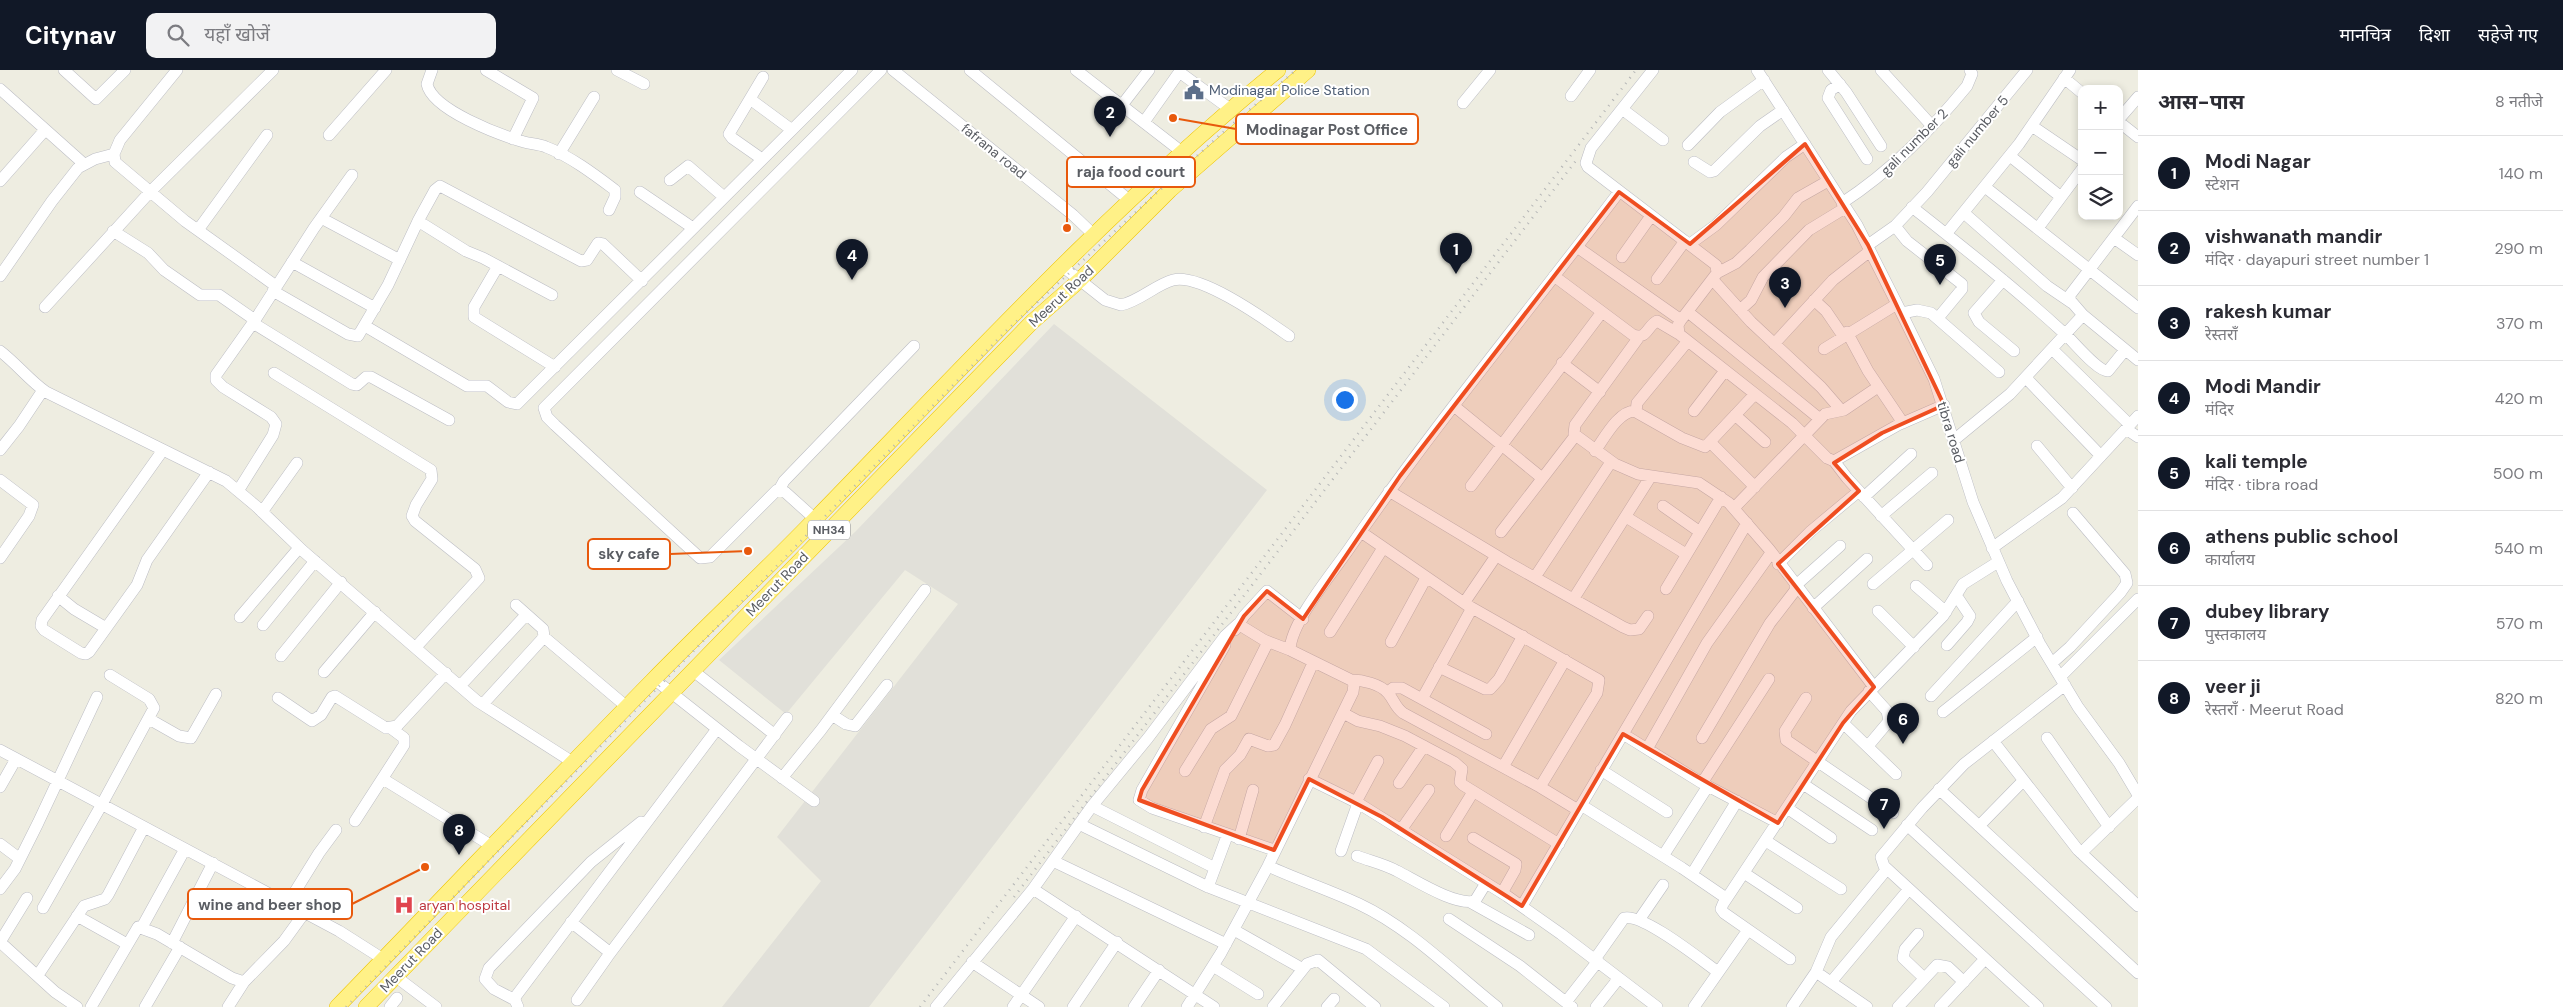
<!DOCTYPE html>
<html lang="hi">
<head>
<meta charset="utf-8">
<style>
  :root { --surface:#fff; --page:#f2f2f3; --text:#2b2b33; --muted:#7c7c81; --line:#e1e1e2; --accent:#111827 }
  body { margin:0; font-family:"DM Sans","Noto Sans Devanagari",sans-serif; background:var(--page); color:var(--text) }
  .controls { position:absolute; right:15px; top:15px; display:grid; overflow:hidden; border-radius:10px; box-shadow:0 2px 8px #0003 }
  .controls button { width:45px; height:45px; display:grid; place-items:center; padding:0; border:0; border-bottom:1px solid var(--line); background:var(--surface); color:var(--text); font:25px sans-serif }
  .you { position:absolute; left:1344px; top:329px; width:18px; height:18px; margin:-12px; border:4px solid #fff; border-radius:50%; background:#1a73e8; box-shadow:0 0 0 8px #1a73e833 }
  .badge { display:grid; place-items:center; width:32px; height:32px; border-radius:50%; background:var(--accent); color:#fff; font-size:16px; font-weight:700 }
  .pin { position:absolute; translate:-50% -41px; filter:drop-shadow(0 1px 2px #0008) }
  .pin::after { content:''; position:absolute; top:26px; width:18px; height:15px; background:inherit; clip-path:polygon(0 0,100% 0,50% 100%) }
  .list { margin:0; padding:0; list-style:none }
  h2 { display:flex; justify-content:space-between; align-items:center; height:65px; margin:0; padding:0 20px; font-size:21px }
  h2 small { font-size:16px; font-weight:400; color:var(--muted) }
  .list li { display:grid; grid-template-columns:32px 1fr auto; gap:15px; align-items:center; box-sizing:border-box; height:75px; padding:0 20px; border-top:1px solid var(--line) }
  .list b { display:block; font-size:19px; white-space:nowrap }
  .list p { margin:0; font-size:16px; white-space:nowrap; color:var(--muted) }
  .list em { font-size:16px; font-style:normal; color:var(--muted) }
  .icon { flex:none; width:28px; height:28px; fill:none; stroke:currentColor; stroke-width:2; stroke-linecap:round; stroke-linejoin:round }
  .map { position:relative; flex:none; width:2138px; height:937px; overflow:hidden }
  header { display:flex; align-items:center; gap:30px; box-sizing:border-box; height:70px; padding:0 25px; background:var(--accent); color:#fff }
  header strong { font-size:24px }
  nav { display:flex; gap:28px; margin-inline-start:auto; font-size:18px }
  .search { width:350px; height:45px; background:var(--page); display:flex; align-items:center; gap:12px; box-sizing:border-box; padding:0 18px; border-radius:10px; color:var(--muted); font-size:19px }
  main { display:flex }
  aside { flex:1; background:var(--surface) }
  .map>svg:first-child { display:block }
  .industrial { fill:#e1e0d9 }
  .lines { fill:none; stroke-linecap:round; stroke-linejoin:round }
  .minor-casing { stroke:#bcbdc4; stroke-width:12 }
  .highway-casing { stroke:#efc500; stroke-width:16 }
  .minor { stroke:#fff; stroke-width:11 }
  .highway { stroke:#fff187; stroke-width:15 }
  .rail { stroke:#b5b6b6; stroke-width:2.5; stroke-dasharray:1 6; stroke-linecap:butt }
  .marked { fill:#ef4e21; fill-opacity:0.2; stroke:#ef4e21; stroke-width:4; stroke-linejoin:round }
  .labels { text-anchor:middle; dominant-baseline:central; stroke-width:4; stroke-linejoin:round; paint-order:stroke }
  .shield { fill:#fff; stroke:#8c8e92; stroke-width:1 }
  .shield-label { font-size:12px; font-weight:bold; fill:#5a5d63 }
  .service-label { font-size:14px; fill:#4e5e75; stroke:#fff; text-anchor:start }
  .street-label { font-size:14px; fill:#5a5d63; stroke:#fff }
  .health-label { font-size:14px; fill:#be3a42; stroke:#fff; text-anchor:start }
  .leader { fill:none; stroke:#e8590c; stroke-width:2 }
  .callout-dot { fill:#e8590c; stroke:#fff; stroke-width:2 }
  .callout { fill:#fff; stroke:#e8590c; stroke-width:2 }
  .callout-label { font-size:15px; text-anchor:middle; font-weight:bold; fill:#5a5d63 }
</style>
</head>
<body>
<header>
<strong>Citynav</strong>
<div class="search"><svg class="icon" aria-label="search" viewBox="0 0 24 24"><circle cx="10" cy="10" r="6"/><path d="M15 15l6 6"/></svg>यहाँ खोजें</div>
<nav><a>मानचित्र</a><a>दिशा</a><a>सहेजे गए</a></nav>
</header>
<main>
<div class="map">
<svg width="2138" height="937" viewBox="0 0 2138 937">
  <rect width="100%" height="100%" fill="#eeede1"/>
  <path class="industrial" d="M1054,254L1267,420L869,937H722L821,811L777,767L958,534L905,500L786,644L719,590L856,461Z"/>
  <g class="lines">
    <defs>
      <path id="minor" d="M64,0L96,29L125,0
        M177,0L120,70L114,84L115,92L185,151L276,216
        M432,0L427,14C432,40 500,65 524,72C531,74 539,74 546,77C570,86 595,105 615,120V127L609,140
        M486,0L533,28L513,69
        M617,0L644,14
        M893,0L1073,145L1094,165
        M970,0L1129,130
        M1076,0L1182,82
        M1653,0L1591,78L1586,93L1588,97L1716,195L1717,203L1681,250L1678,255L1679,264L1792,353L1827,388L1834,391L1898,355L1944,335
        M1757,0L1857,155L1897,234L1934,309L1973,432L2007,511L2040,574L2078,637L2119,693L2138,725
        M1828,0L1846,22L1881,76
        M1881,0L1932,56
        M2064,8L2082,23
        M1840,14L1831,20L1828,28L1867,89
        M0,19L84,94
        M1571,26L1590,0
        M750,29L792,60
        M1463,33L1490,0
        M1122,35L1149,0
        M1622,39L1663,70
        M2119,49L2138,27
        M1144,52L1178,4H1182L1230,39
        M2119,52L2138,67
        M2032,56L2082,90
        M329,65L386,0
        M1688,75L1720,42L1764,10
        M559,84L594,27
        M2010,86L2061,127
        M762,89L732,68L729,64L763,7
        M1694,92L1710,102L1714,101L1760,56L1783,40
        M670,110L688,96L724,127
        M0,111L45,60
        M1985,117L2138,238
        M640,122L693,158
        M1842,133C1891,101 1930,61 1967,16L1972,4L1970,0
        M2138,136L2070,225V230L2083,245L2138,290
        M1912,137C1964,178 2016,219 2065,264C2074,272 2097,301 2108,301L2125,280
        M1964,143L2047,216L2072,233
        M321,148L400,190
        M418,151L466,181L483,188L552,225
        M1895,156L1907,171L1962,214V219L1938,248
        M2038,158L2082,99
        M198,160L267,65
        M113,161L148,183L164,200L200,225H219L255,250
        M1946,164L2019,74L2070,0
        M2114,168L2138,185
        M1690,174L1716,155L1786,87L1805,74
        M1868,175L1895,156L1927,122L2027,0
        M1577,177L1681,250
        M1622,187L1651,146
        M292,192L375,238
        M498,196L474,237V247L555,297
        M1062,196L1105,230L1121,235C1140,231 1155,215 1173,210C1201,203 1266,250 1289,266
        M1717,203L1736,193L1750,180L1784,146L1798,128L1828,111
        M0,206L52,131L78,98L95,89L114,84
        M1554,206L1633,265C1647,270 1647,256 1657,251L1679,264
        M1657,209L1685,171
        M1713,210L1751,252L1821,317L1841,340
        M2003,210L1974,243L1979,252L2014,281
        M273,221L348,264L358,266L388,215L418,151L435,120L440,116L581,191L587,190L598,173L603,174L642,211
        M1814,230L1826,241L1843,266
        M45,237L149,123L273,0
        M1740,240L1751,230L1763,207L1809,160L1845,138
        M1688,242L1820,349
        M1902,243L1917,240L1931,243L1999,302
        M253,253L352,314L357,315L366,307H371L449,350
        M365,256L467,316H487L508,332L517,334L852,0
        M1847,262L1868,301L1903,353
        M1639,267L1575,355L1574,364L1615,394L1638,404L1699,413L1729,433L1769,479L1874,617
        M1687,272L1637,333L1636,342L1682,368L1705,377L1755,324
        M1774,274L1833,210L1870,181
        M1824,279L1897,234
        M2052,279L2130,355
        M0,281C17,294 29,310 46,322L226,411L256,436L303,481L477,631L574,693
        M1562,293L1600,322
        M274,303L431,400L432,409L416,435L412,446L415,451L475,499L479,508L416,577
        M2026,308L2101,386
        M1454,336L1542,408
        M1694,341L1724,302
        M1735,345L1765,372
        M2126,359L2138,367
        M1954,370L2010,324L2083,245
        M1710,372L1755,417
        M2037,376L2072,418
        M0,380L19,356L43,320
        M163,380L42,550L41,556L44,560L81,583L86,584L89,582L137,515L147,490L209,402
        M1595,381C1604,369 1618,341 1635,341
        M1834,391L1847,408L1927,495
        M0,410L33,435L29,446L0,488
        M1471,416L1602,242
        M779,420L784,411L914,276
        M238,421L273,365L276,354L271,347L223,317L216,310V305L255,250L314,158L352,105
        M1389,421L1507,492L1623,557L1630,560L1639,559L1648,546
        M1864,427L1911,384
        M1663,436L1700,462
        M1734,438L1825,344L1844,340L1878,317
        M262,442L297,393
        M1881,446L1932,403
        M1626,447L1686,484
        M815,449L785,422L777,420L710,487L700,488L555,355L547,347L544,338L881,0
        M1361,462L1467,535L1599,610L1597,623L1540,717
        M1501,462L1575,366
        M1992,478L2062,428L2138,346
        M1778,494L1811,461L1859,421
        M1535,507L1611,392
        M1873,514L1948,450
        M1795,516L1840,476
        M1916,516L1946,542
        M1666,519L1721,427
        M58,526L74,539L106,558
        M1574,528L1651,406
        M1464,533L1496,486
        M1813,538L1867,489
        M1878,541L1914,577
        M240,547L299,478
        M263,555L315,491
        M1235,560L1244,546L1267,521L1303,549
        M1330,562L1383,478
        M544,567L627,637
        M1391,572L1426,508
        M1225,575L1142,720L1139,730L1152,738L1274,780
        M1947,575L1967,552L1970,546L1956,525
        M281,586L341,512
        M2052,593L2070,577L2120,523L2127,513L2125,504L2073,443
        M1439,597L1485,619H1490L1499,609L1523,566
        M692,600L775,665
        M324,602L375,542
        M2060,607L2138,529
        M654,609L739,676L814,731
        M1351,610C1363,610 1380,614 1388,623C1394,630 1395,637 1403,643L1540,717L1578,740
        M460,616L526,545
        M1388,622L1393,618H1402L1486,664
        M1931,626L2018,531
        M278,628L312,651L321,645L332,627L335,626L386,658L397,656L446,603
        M1806,628L1785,661L1786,670L1893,743
        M1422,629L1472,538
        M483,634L544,567L543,559L516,535
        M1943,642L2037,567
        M1343,643L1358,651L1380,656L1405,666L1454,692L1462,699L1460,712L1463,715L1559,774
        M832,645L846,654L855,656L887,615
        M149,649L179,666L191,668L216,624
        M1843,653L1896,704
        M1623,664L1702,713L1778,753
        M1702,668L1770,553L1797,518
        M2047,668L2109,757
        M1993,671L2078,780L2138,836
        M1868,676L1889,651L1887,641L1869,621
        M1647,679L1707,573L1771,483
        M0,680L339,861L383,889
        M1503,697L1565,590
        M1601,700L1667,742
        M1185,701L1211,659L1231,646L1268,572
        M782,708L821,660L925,520
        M383,709L492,776
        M1309,709L1358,733L1507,826L1561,864L1657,937
        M1399,713L1424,676
        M1702,713L1769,609
        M1803,714L1872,760
        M0,717L16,689
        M1939,719L2138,903
        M1356,732L1378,691
        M1581,735L1682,798L1726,828
        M1092,736L1215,798
        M1787,738L1831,768
        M355,751L404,675V668L392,659
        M1079,754L1208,817L1366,879L1444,937
        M1907,755L2106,937
        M1979,756L2023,711
        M1204,757L1225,700L1240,685L1249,669L1268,676L1274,675L1285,655L1313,593
        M1401,760L1429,720
        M1446,766L1473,722
        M1473,768L1516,794L1515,800L1502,823
        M1239,769L1253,720
        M1766,771L1841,819
        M0,774L20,789
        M1341,781L1358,733
        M2081,783L2138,728
        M1357,786C1370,791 1384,794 1397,801C1415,810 1455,836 1475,831L1486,813
        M1663,786L1708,716
        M1053,791L1226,874
        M1268,796C1298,810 1330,820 1359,834C1410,858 1453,902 1497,937
        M1744,803L1797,838
        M1692,804L1737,731
        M1208,817L1227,766
        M0,819L15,799L38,753L97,627
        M1033,819L1214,937
        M1470,832L1529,865
        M288,833L319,783L336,760
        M1522,836L1747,453
        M43,838L102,734L154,638L149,629L110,605
        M77,846L127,874
        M1449,849L1520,896L1572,937
        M1639,850L1663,815
        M571,852L608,881V886L577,930
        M142,857L185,779
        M1234,860L1303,899
        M1918,864L1905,879L1903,888L1924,908
        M0,872L55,922L77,937
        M0,872L27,828
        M172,873L213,793
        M608,886L787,648
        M1595,889L1624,848C1643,843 1701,890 1718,902
        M1790,889L1724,843L1721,839L1723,834L1851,641L1943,546L1963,514L1998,492
        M972,892L1039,937
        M1213,896L1258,924
        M1816,902L1867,937
        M38,905L84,836L105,829L108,825L144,757
        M395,906L436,937
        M1831,912L1909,819
        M515,930L494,919L485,909L489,898L591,792L641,752
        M1566,932L1598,891
        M91,937L138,857L157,864L232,908L244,912L284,871L305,842
        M145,937L180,877
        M228,937L244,912
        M390,937L397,928
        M518,937L515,930L516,926L717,659
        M936,937L1033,819L1092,736L1148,668L1225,566L1238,554L1264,570L1290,580
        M1013,937L1076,846
        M1073,937L1117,872
        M1134,937L1159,900
        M1187,937L1221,883L1268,796L1353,622L1354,614L1351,610L1290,580C1291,551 1335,500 1351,476C1435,354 1530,240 1619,122
        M1273,937L1307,894L1318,890L1375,937
        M1327,937L1334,929
        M1596,937L1619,908
        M1694,937L1748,860
        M1792,937L1816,902L1831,867L1887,799
        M1898,937L1937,895L1948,897L1964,912
        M1940,937L1985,889
        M2038,937L1884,796L1881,787L1922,738L1964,694L2065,615"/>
      <path id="highway" d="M337,937C442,829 546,719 652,611C707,555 764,502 818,446C967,293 1112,135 1278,0
        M366,937L1032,252L1081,209L1170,120L1308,0"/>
    </defs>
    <use href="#minor" class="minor-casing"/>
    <use href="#highway" class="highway-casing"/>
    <use href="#minor" class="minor"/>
    <use href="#highway" class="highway"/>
    <path class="rail" d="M1014,827L1578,88
      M346,937L1006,261L1221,64L1296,0
      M920,937L1636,0"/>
  </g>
  <path class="marked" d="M1805,74L1868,175L1944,335L1882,363L1834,393L1859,421L1778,494L1874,617L1843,653L1778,753L1623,664L1522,836L1382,747L1309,709L1274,780L1139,730L1142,720L1244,546L1267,521L1303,549L1400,406L1619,122L1690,174Z"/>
  <defs>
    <symbol id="civic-bare" viewBox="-9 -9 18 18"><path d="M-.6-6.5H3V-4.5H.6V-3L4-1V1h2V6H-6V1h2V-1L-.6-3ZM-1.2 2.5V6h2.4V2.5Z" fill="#5c6f8a" stroke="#fff" stroke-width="2.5" paint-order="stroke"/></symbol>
    <symbol id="hospital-bare" viewBox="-9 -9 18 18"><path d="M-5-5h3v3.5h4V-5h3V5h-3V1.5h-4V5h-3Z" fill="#e0444e" stroke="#fff" stroke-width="2.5" paint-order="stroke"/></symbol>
  </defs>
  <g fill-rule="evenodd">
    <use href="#civic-bare" x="1180" y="6" width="28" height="28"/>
    <use href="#hospital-bare" x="390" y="821" width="28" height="28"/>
  </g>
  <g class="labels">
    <rect class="shield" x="808" y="450.5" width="42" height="19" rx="4"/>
    <g class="shield-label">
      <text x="829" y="460">NH34</text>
    </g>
    <g class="service-label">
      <text x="1209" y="20">Modinagar Police Station</text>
    </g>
    <g class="street-label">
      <text transform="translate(1977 61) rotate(-50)">gali number 5</text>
      <text transform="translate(1914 72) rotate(-45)">gali number 2</text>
      <text transform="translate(994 81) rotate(39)">fafrana road</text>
      <text transform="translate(1061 226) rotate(-43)">Meerut Road</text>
      <text transform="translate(1951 362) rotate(73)">tibra road</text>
      <text transform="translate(777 514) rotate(-46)">Meerut Road</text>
      <text transform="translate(411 890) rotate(-46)">Meerut Road</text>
    </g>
    <g class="health-label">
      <text x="419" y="835">aryan hospital</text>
    </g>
  </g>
  <path class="leader" d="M1173 48L1236 59M1067 158L1067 102M748 481L670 484M425 797L352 834"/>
  <g class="callout-dot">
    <circle cx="1173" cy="48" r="5"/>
    <circle cx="1067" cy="158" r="5"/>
    <circle cx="748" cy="481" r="5"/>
    <circle cx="425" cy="797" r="5"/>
  </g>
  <g class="callout">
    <rect x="1236" y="44" width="182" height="30" rx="5"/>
    <rect x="1067" y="87" width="128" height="30" rx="5"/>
    <rect x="588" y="469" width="82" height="30" rx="5"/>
    <rect x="188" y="819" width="164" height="30" rx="5"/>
  </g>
  <g class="callout-label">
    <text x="1327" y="65">Modinagar Post Office</text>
    <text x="1131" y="107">raja food court</text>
    <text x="629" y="489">sky cafe</text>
    <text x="270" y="840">wine and beer shop</text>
  </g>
</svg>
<div class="controls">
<button>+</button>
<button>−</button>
<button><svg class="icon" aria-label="layers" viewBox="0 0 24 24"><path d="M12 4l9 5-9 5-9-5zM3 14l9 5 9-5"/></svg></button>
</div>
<div class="you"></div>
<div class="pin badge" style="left:1456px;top:204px">1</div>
<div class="pin badge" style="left:1110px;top:67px">2</div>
<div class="pin badge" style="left:1785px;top:238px">3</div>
<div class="pin badge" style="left:852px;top:210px">4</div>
<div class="pin badge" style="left:1940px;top:215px">5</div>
<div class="pin badge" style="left:1903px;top:674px">6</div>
<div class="pin badge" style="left:1884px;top:759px">7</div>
<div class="pin badge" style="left:459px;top:785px">8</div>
</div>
<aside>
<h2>आस-पास<small>8 नतीजे</small></h2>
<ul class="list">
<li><span class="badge">1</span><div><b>Modi Nagar</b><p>स्टेशन</p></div><em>140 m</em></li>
<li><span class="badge">2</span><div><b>vishwanath mandir</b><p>मंदिर · dayapuri street number 1</p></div><em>290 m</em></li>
<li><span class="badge">3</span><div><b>rakesh kumar</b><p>रेस्तराँ</p></div><em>370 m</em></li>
<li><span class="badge">4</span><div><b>Modi Mandir</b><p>मंदिर</p></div><em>420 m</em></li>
<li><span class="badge">5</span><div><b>kali temple</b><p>मंदिर · tibra road</p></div><em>500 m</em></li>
<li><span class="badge">6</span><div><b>athens public school</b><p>कार्यालय</p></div><em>540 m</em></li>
<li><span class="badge">7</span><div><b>dubey library</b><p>पुस्तकालय</p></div><em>570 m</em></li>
<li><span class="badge">8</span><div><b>veer ji</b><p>रेस्तराँ · Meerut Road</p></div><em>820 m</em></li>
</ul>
</aside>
</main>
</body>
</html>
